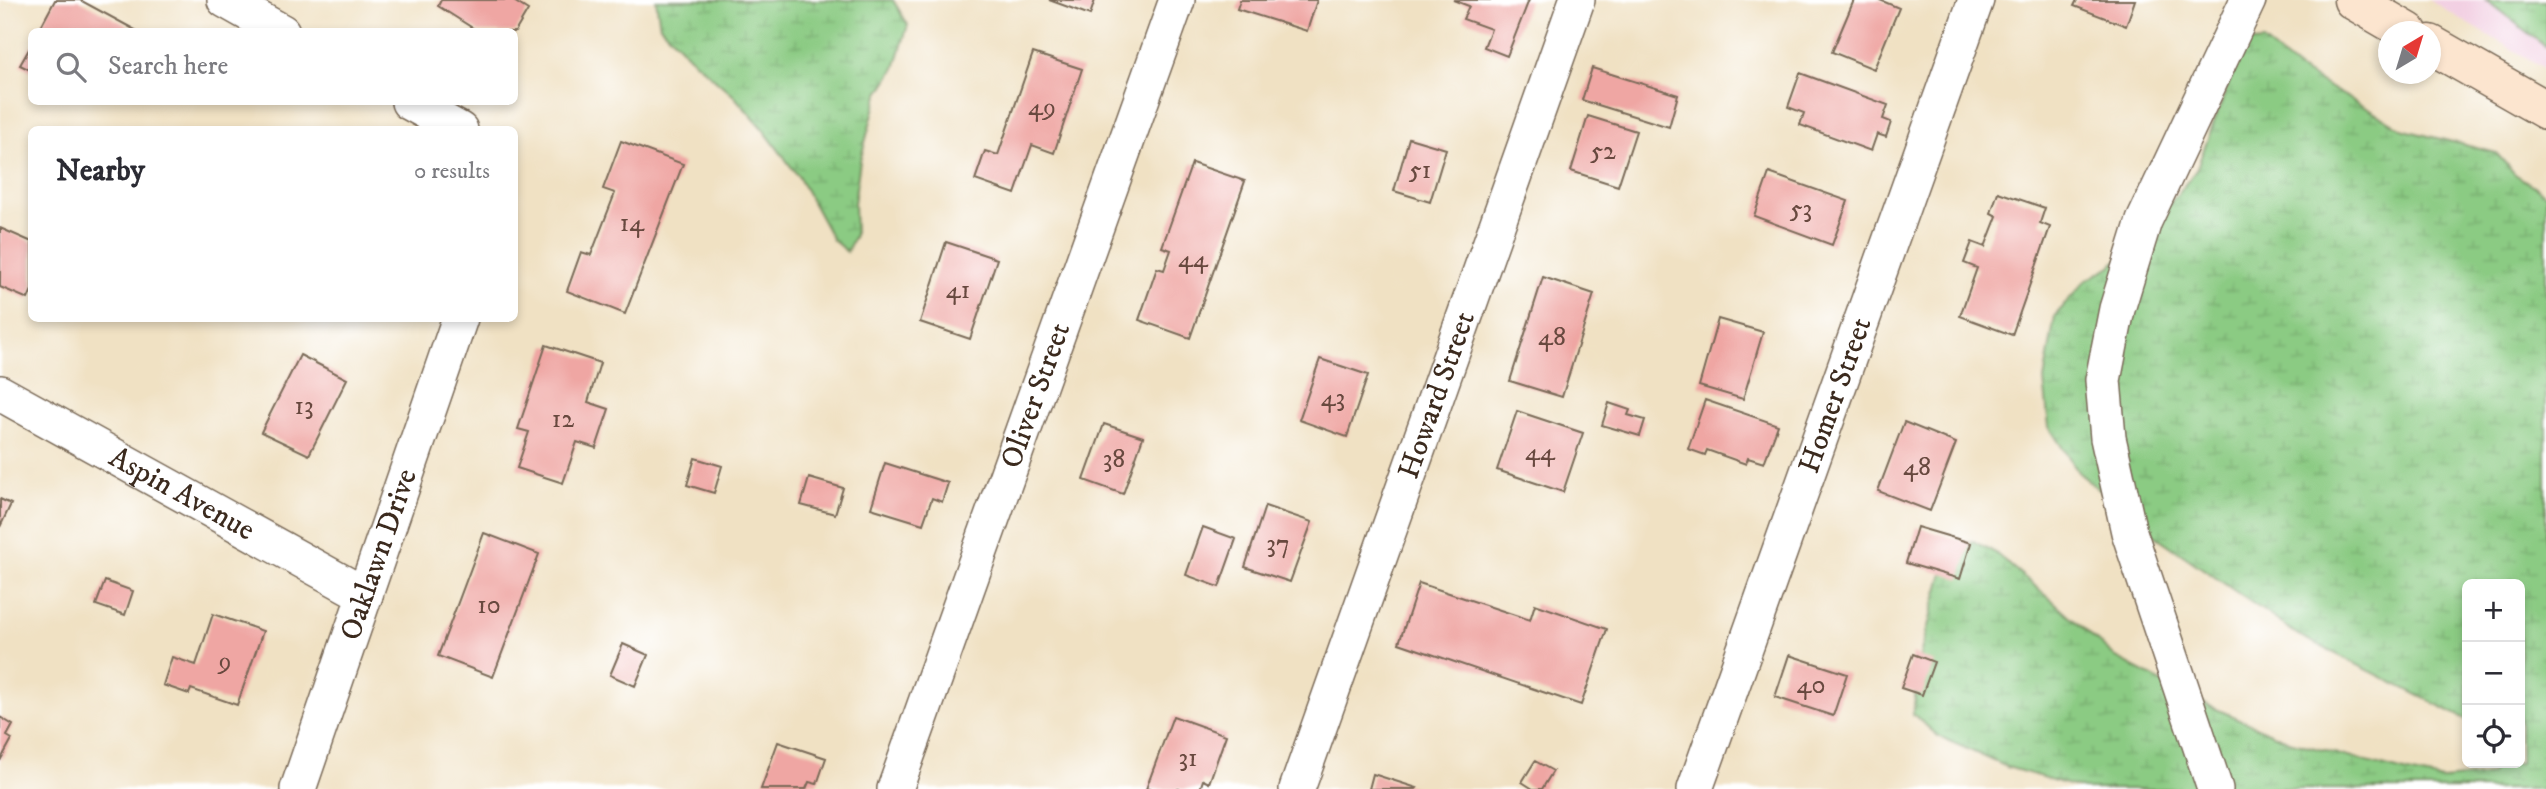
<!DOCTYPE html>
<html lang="en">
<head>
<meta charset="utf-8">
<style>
  :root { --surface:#fff; --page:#f2f2f3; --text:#2b2b33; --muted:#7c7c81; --line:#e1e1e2 }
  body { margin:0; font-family:"IM FELL DW Pica",serif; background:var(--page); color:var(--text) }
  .controls { position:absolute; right:21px; bottom:21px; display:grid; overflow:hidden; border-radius:10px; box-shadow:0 4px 10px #0003 }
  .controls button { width:63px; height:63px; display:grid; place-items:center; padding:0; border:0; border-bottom:2px solid var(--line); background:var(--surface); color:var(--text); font:35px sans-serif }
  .compass { position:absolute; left:2378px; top:21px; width:63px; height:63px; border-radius:50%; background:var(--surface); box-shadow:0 4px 10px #0003; rotate:38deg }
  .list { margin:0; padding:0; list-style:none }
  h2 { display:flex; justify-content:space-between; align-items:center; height:91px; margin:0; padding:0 28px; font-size:30px }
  h2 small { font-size:23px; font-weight:400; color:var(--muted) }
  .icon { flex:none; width:38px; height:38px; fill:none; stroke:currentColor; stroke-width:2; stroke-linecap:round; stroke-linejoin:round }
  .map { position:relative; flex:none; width:2546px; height:789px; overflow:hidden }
  .search { position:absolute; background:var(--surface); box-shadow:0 4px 10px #0003; left:28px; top:28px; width:490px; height:77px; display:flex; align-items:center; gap:18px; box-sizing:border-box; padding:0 24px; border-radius:10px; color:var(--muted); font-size:26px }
  .panel { position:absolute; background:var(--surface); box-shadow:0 4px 10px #0003; left:28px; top:126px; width:490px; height:196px; border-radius:10px }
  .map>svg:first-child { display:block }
  .built { fill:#f2cfe2 }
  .wetland { fill:url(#wetland-marsh); stroke:#637a50; stroke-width:2 }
  .building { fill:#efa6a3 }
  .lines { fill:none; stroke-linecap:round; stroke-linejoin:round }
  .street-casing { stroke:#7a6a58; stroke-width:38 }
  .secondary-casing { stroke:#7a6a58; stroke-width:41 }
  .street { stroke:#fff; stroke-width:35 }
  .secondary { stroke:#fce5cf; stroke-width:38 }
  .labels { text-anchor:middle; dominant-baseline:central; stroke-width:6; stroke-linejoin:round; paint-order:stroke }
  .number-label { font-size:26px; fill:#68493f }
  .street-label { font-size:30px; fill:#3b2a1e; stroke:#fff }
</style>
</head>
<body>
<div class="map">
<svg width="2546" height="789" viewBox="0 0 2546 789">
  <defs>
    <pattern id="wetland-marsh" width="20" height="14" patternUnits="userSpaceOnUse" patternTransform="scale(1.75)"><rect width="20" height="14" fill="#8bcb83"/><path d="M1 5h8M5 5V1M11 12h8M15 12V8" fill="none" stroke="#79ae71"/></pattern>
  </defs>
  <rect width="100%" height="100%" fill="#fff"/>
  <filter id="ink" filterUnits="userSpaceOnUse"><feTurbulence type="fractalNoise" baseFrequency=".0143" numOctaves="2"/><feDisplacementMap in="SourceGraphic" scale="14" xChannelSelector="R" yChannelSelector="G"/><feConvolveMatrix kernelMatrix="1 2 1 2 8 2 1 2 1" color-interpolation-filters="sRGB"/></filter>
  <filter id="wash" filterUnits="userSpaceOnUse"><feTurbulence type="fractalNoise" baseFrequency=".00686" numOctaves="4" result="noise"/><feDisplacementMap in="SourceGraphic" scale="28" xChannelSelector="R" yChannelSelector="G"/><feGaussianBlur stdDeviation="1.57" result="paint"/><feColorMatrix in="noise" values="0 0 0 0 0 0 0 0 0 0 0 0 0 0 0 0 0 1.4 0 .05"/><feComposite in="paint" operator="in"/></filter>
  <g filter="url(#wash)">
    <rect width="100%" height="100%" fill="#f0e1c3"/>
    <path class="built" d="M2428,0H2546V69Z"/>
    <path class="wetland" d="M656,0H893L908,25L895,68L878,95L860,161L854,203L855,235L847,252L833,240L798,176L762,128L734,96L693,60L660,26Z
      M2486,0H2546V47Z
      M2263,41L2299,70L2405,130L2496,153L2515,174L2546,194V789H2083L2007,767L1938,736L1913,714L1920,655L1942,576L1962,545L1973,541L1994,552L2053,601L2116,658L2196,700L2289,741L2412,774L2443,780L2490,775L2499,763H2520V584H2467V720L2298,635L2160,539L2079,473L2049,427L2044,380L2055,316L2084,282L2111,266L2158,219L2196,170L2244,43Z"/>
    <g id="blocks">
      <path class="building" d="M55,0H80L139,32H38Z
        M441,0H512L528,10L515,32H479L438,6Z
        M1049,0H1095L1090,15Z
        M1240,0H1317L1307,31L1237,9Z
        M1453,0H1529L1507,56L1484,47L1491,29L1463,19L1469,6Z
        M1854,0H1880L1899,8L1874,69L1832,52Z
        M2077,0H2135L2126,26L2074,6Z
        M32,44V71L20,65Z
        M1033,53L1082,69L1054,153L1032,145L1015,194L975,180L985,151L998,155Z
        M1592,68L1678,95L1669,127L1582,100Z
        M1800,73L1888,105L1883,119L1891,122L1886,137L1877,134L1871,151L1800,125L1804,113L1788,107Z
        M1588,116L1636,131L1618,186L1571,171Z
        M1409,138L1446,149L1430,202L1394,191Z
        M621,141L683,164L625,314L567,291L581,252L591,255L615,193L603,189Z
        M1192,163L1245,181L1190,338L1139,320L1157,268L1164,270L1171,250L1162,247Z
        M1769,173L1848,201L1832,245L1754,216Z
        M1998,192L2045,208L2040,223L2050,227L2012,335L1960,316L1977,268L1964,263L1972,242L1985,247L1997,216L1991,213Z
        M0,228L32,242V290L28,299L0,287Z
        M946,242L997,259L970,339L920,322Z
        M1543,277L1594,294L1562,397L1510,381Z
        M1718,319L1763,332L1743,399L1699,386Z
        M546,345L600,363L588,402L609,409L596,448L577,442L563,483L517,468L529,432L518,429Z
        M300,355L347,379L309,455L261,432Z
        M1320,359L1368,375L1347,437L1299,420Z
        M1705,400L1778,425L1764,463L1748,458L1746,464L1707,450L1705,455L1688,449Z
        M1609,403L1630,410L1628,415L1645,420L1640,436L1602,425Z
        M1517,411L1583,433L1563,492L1497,470Z
        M1904,422L1956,443L1930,511L1878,491Z
        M1104,424L1143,437L1123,494L1084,480Z
        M695,458L722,466L714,493L687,485Z
        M885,463L948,483L942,502L932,498L923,524L871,508Z
        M809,478L843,488L835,514L801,505Z
        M0,499L11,504L0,527Z
        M1265,506L1312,522L1290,582L1245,567Z
        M1203,527L1236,539L1219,587L1186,575Z
        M1917,527L1971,543L1960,579L1906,563Z
        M484,533L539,554L493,677L438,656Z
        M105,581L133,591L125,615L96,605Z
        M1419,583L1530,620L1535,604L1607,629L1581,705L1399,643Z
        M213,614L263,631L237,705L191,689L189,694L163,685L172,657L196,665Z
        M623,644L648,655L635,686L610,675Z
        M1913,654L1934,662L1922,695L1901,688Z
        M1789,655L1847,674L1833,716L1775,697Z
        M1173,716L1226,735L1209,783L1203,780L1200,789H1146Z
        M0,717L13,725L7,736L12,739L0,761Z
        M778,742L826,758L817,784L809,782L806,789H761Z
        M1535,761L1553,771L1542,789H1533L1522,782Z
        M1373,774L1417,788L1416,789H1369Z"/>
    </g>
  </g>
  <g filter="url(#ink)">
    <use href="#blocks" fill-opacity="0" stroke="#7a6a58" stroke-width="2"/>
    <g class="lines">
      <defs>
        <g id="street">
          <path d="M225,0L282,32"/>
          <path d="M409,102L460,130"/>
          <path id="s1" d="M0,393L365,595"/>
          <path id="s2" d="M298,789L460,318"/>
          <path id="s3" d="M895,789L1177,0"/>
          <path id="s4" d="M1297,789L1577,0"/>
          <path id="s5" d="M1695,789L1976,0"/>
          <path d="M2215,789L2129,532L2108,438L2103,380L2117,309L2144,221L2248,0"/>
        </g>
        <path id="secondary" d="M2353,0L2408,32
          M2430,44L2546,110"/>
      </defs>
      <use href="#street" class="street-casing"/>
      <use href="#secondary" class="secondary-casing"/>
      <use href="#street" class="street"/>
      <use href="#secondary" class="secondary"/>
    </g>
  </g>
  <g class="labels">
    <g class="number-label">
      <text x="1042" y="107">49</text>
      <text x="1603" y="151">52</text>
      <text x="1420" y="170">51</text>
      <text x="1801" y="209">53</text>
      <text x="632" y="223">14</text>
      <text x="1193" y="259">44</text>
      <text x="958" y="290">41</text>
      <text x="1552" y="337">48</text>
      <text x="1333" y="398">43</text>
      <text x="304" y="406">13</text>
      <text x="563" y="419">12</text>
      <text x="1540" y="452">44</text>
      <text x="1114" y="459">38</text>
      <text x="1917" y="467">48</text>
      <text x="1278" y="544">37</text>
      <text x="489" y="605">10</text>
      <text x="225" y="661">9</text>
      <text x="1811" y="685">40</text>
      <text x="1188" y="758">31</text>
    </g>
    <g class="street-label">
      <text stroke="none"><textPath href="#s3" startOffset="418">Oliver Street</textPath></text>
      <text stroke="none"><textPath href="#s4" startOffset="418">Howard Street</textPath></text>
      <text stroke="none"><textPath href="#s5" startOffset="418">Homer Street</textPath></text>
      <text stroke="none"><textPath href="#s1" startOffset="208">Aspin Avenue</textPath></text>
      <text stroke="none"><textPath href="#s2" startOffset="248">Oaklawn Drive</textPath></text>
    </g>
  </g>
</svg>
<div class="controls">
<button>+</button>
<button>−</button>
<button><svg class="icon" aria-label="locate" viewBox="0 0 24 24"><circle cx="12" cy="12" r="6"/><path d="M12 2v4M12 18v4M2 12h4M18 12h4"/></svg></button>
</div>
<svg class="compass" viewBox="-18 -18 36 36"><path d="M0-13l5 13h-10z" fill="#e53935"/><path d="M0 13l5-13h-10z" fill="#7c7c81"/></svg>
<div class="search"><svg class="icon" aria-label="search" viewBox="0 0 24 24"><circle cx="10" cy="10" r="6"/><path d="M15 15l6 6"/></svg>Search here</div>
<section class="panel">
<h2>Nearby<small>0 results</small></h2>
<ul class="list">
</ul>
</section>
</div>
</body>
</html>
